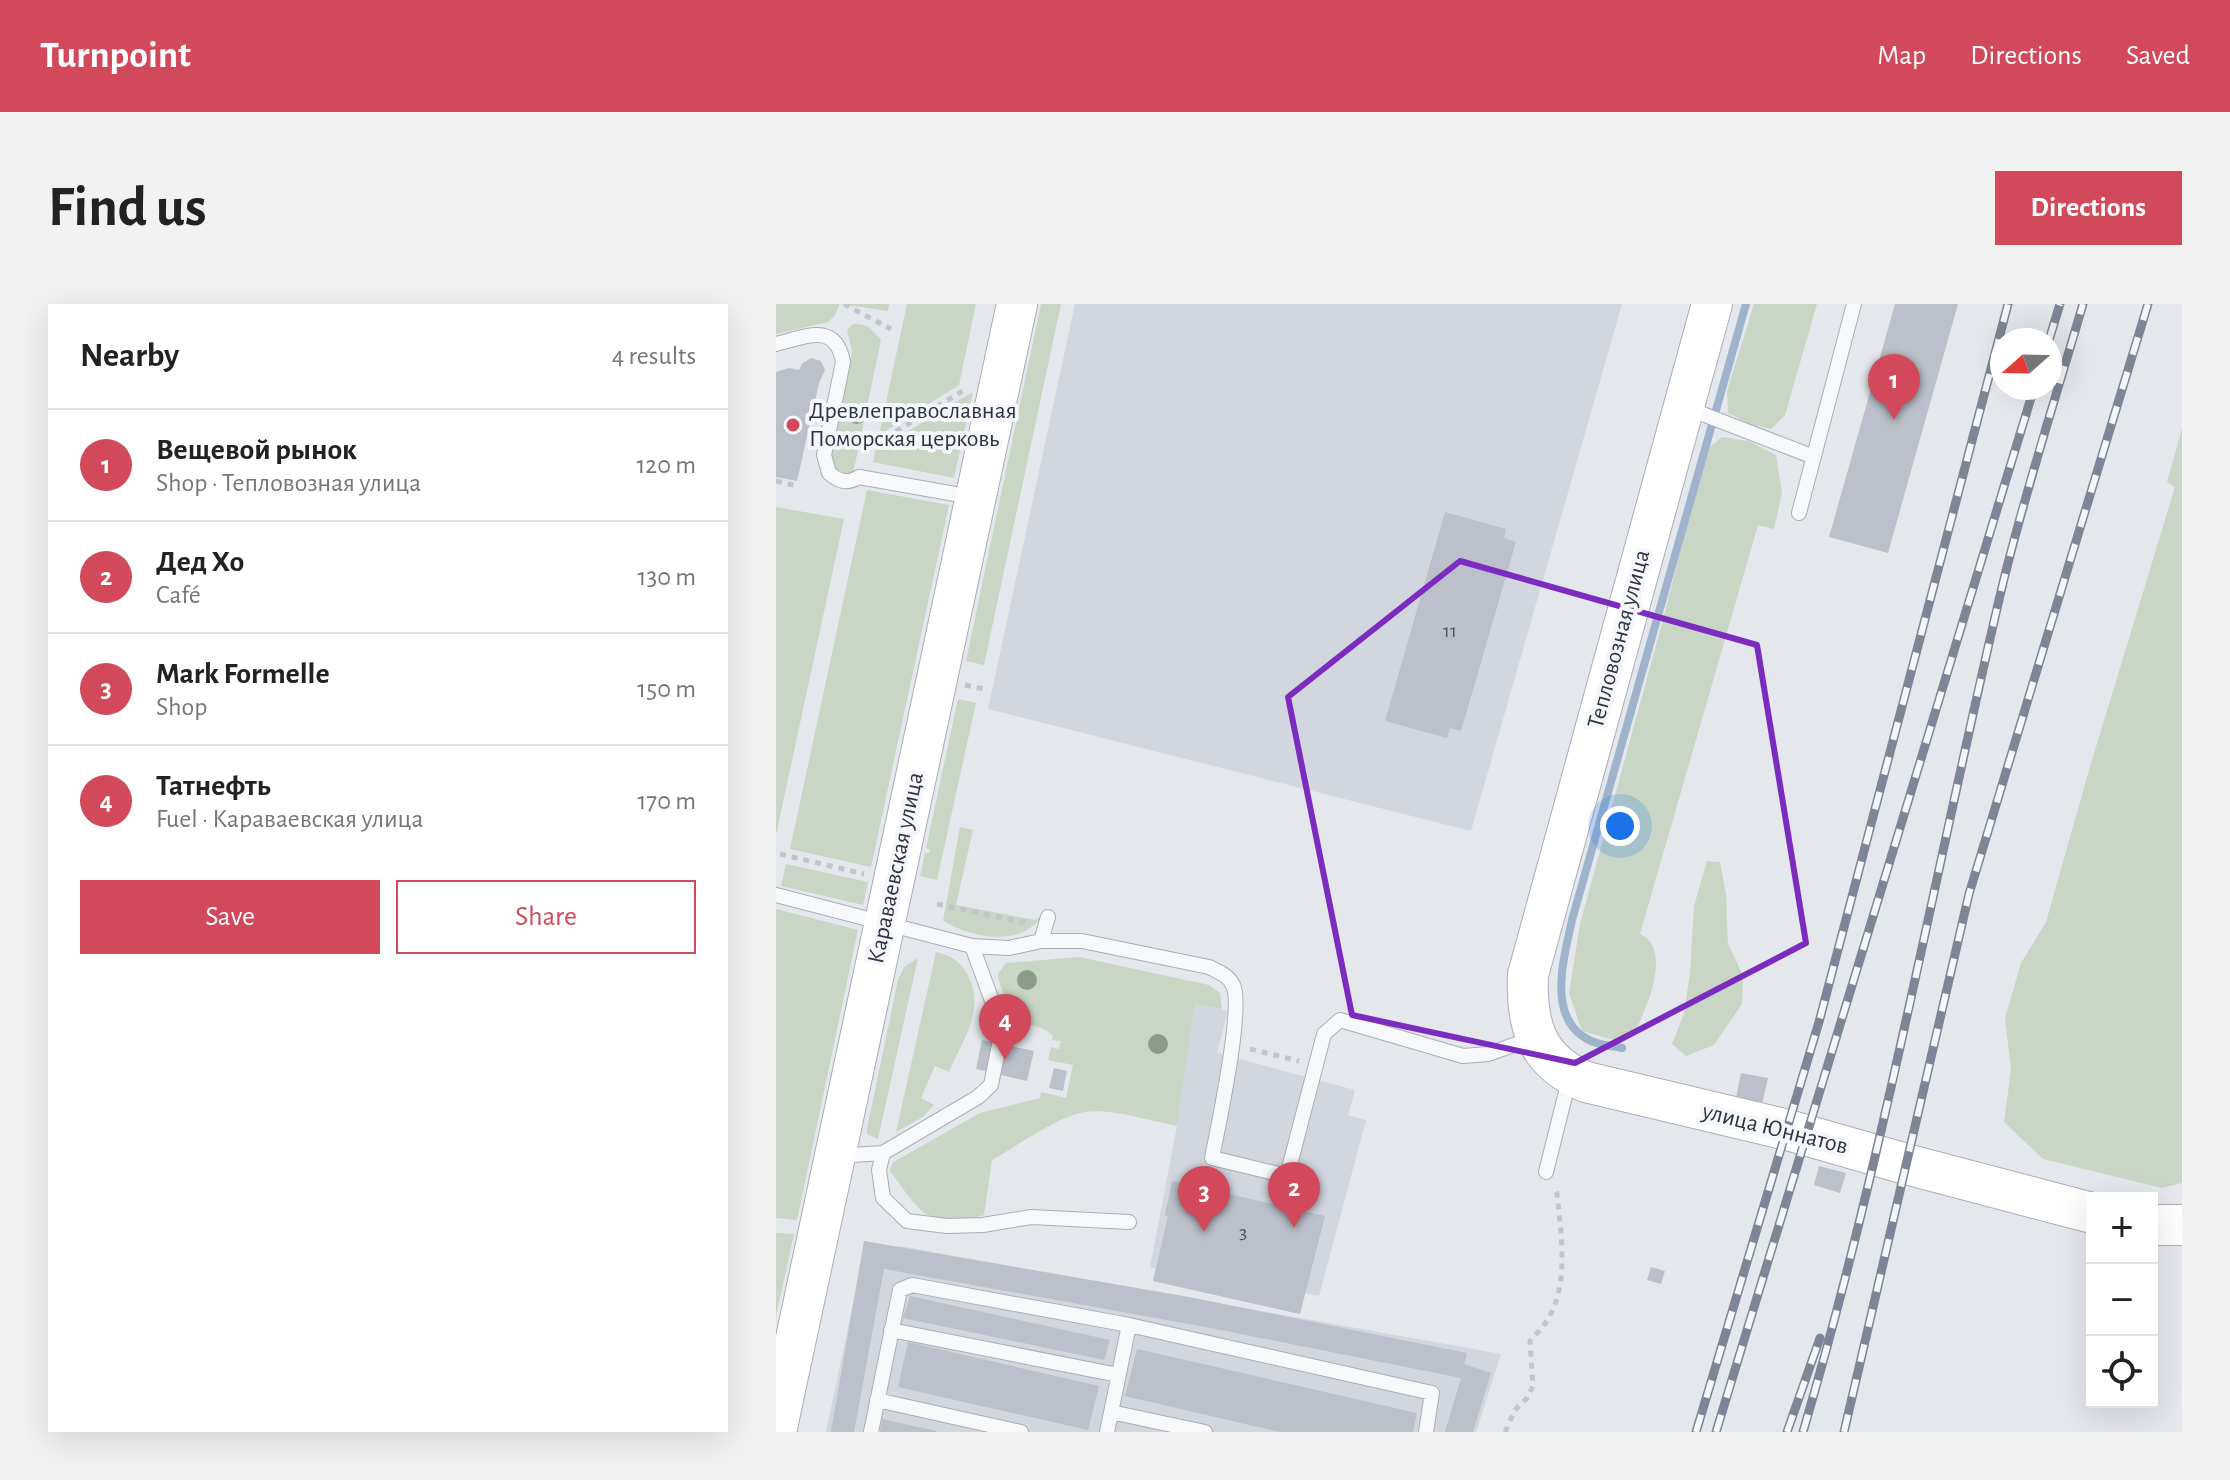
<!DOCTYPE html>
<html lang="en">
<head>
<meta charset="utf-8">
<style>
  :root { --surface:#fff; --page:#f2f2f2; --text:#222; --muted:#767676; --line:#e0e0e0; --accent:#d1495b }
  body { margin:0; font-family:"Alegreya Sans",sans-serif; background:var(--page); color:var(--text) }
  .controls { position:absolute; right:24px; bottom:24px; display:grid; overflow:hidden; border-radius:0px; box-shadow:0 8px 32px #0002 }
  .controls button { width:72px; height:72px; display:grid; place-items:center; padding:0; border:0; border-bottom:2px solid var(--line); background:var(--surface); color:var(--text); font:40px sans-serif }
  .compass { position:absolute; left:1214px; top:24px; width:72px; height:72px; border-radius:50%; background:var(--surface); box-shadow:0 8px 32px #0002; rotate:250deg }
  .you { position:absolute; left:844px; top:522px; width:28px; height:28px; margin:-20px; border:6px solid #fff; border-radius:50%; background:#1a73e8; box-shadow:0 0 0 12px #1a73e833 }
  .badge { display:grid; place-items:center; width:52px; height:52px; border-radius:50%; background:var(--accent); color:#fff; font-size:26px; font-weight:700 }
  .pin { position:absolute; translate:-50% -66px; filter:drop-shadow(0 2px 4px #0008) }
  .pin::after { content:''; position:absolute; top:42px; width:28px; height:24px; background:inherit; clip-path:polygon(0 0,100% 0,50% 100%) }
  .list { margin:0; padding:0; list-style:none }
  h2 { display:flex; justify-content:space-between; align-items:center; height:104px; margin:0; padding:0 32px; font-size:34px }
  h2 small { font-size:26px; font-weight:400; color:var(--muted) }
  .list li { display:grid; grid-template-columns:52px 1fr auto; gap:24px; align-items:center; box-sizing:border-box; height:112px; padding:0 32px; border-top:2px solid var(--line) }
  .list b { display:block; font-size:30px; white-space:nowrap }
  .list p { margin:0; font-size:26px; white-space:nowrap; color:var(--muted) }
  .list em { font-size:26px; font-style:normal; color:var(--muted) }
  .actions { display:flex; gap:16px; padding:24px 32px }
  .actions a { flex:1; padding:18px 0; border:2px solid var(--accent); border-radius:0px; text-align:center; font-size:28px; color:var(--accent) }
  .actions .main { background:var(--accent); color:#fff }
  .icon { flex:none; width:44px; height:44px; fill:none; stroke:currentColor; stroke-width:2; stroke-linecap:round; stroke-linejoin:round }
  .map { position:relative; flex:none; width:1406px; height:1128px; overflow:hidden; border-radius:0px }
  header { display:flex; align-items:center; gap:48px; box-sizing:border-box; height:112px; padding:0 40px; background:var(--accent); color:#fff }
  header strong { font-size:38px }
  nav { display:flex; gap:44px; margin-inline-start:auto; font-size:28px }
  .intro { display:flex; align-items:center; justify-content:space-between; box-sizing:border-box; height:192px; padding:0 48px }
  h1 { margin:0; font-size:56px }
  .button { padding:20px 36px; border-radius:0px; background:var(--accent); color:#fff; font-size:28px; font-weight:700 }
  main { display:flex; gap:48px; padding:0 48px }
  aside { flex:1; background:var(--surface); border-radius:0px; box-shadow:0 8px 32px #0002 }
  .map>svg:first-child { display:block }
  .built { fill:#d2d6de }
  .green { fill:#c9d6c5 }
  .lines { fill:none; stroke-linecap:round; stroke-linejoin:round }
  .stream { stroke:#9fb4cc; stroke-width:8 }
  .building { fill:#bbc0ca }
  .lane-casing { stroke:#a9aeb7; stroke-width:16 }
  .secondary-casing { stroke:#a9aeb7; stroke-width:42 }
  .path { stroke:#c2c5cb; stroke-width:5; stroke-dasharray:6 6; stroke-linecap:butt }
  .lane { stroke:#f7f8fa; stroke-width:14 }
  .secondary { stroke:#fff; stroke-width:40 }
  .rail-casing { stroke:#7d8696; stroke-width:9 }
  .rail { stroke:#f4f6f9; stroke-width:6; stroke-dasharray:18; stroke-linecap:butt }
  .tree { fill:#899d89 }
  .marked { fill:none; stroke:#7b2cbf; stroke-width:6; stroke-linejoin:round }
  .poi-dot { fill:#d1495b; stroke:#f4f6f9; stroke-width:3 }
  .labels { text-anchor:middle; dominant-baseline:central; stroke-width:8; stroke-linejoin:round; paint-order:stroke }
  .number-label { font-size:20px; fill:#4f5766 }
  .poi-label { font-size:24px; fill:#2b3445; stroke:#f4f6f9; text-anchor:start }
  .street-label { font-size:24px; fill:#2b3445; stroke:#f4f6f9 }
</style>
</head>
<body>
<header>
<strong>Turnpoint</strong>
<nav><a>Map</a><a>Directions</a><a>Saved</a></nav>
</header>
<div class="intro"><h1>Find us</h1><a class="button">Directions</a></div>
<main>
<aside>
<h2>Nearby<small>4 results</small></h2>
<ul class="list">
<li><span class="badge">1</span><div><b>Вещевой рынок</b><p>Shop · Тепловозная улица</p></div><em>120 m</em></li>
<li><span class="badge">2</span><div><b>Дед Хо</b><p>Café</p></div><em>130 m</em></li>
<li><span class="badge">3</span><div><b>Mark Formelle</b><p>Shop</p></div><em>150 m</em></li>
<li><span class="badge">4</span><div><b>Татнефть</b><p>Fuel · Караваевская улица</p></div><em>170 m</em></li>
</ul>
<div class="actions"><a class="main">Save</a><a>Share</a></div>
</aside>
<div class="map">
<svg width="1406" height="1128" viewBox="0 0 1406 1128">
  <rect width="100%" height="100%" fill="#e4e7ec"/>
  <path class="built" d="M299,0H846L695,527L212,405Z
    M419,699L452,707L441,749L579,786L572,811L590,816L543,992L529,989L524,1010L377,977L380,965L374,963L401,822Z
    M124,942L725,1050L700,1128H50L85,962L120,967Z"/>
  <path class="green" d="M0,0H113L112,7L64,0L59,11L52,18L0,30Z
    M131,0H200L183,81L103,131Z
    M265,0H285L208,361L190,357Z
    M978,0H1041L1009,111L995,125L974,120L952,109L951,87Z
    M77,20C91,19 97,26 105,36L77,170C65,170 60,166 54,157L76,47L71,26Z
    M197,88L178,174L97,158L99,147Z
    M1406,124V879L1386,884L1267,855L1228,818L1235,766L1229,714L1245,659L1270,618L1313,466L1399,183L1391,178Z
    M946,133L972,137L1000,151L1006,189L998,225L982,221L864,630C867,632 872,634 874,638C891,661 868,709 857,732L838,736L806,727L793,689L804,620L889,308L929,147Z
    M91,186L173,201L95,563L14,545Z
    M0,203L68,215L0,531Z
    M182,395L200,399L161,576L144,572L149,549H153L154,546L150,544Z
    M184,523L197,526L180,601L259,616L266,612C244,644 197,634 167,617Z
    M931,557L944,558L950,590L952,640L967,671L966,700L938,741L910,752L896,740L908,710L914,669L918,602Z
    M10,560L92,578L87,601L5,582Z
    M0,605L82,626L21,916L0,914Z
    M160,648C176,652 186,658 193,674C209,707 186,737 173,768L159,762L145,794L158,801L147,813L120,828Z
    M303,653L433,681L444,689L446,705L419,700L401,822C375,817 335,804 309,808C282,812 241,842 216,856L208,911C151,928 145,908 114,867L116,859L204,809L264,794L265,788L290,794L297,761L272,756L275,743L283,745L285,737L276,736L277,732C269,722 257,724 248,717C237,709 222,683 222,670L230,659Z
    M142,654L102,835L91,830V825L122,676L128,663Z
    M0,929L18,930L0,1013Z"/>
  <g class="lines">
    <path class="stream" d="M846,744C836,742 824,741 815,737C769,716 788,654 796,616L970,0"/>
  </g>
  <path class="building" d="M1119,0H1182L1112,249L1053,233Z
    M35,54L45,57L49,66L43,79L21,177L0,173V68L13,64L23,66L26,60Z
    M669,208L730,225L728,234L740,238L685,427L674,424L671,434L609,417Z
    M206,736L258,747L251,777L200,765Z
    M278,764L291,767L287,787L273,784Z
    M965,769L992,774L986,800L960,794Z
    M1043,862L1070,869L1064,889L1038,881Z
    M396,877L549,912L524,1010L377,977L392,912L389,911Z
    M88,937L413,993L691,1049L688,1060L715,1069L697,1128H669L685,1074L435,1024L108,965L78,1128H55Z
    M875,963L889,967L885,980L871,976Z
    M134,992L334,1036L328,1056L127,1014Z
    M132,1038L323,1082L312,1126L122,1083Z
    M361,1045L641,1109L637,1128H504L349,1092Z
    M106,1115L160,1127V1128H104Z"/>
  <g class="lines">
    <defs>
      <path id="lane" d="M0,40C29,33 60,17 67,58L48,151L53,169C64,178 71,180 83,173L196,193
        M911,104L1038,153
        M1023,209L1078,0
        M0,591L196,642L233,644L265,637H306L433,663C443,668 452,671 457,681C468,703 442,823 436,854L511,872L548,730L564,716L687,752L712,750L758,734
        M265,637L272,613
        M61,847L76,851L107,849L202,793L215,781L225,731L223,716L196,642
        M107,849L103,866L107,894L131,917L171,922L207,921L255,913L353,918
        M770,868L794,772
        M115,1026L342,1071
        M101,1096L245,1128
        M335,1108L429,1128
        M95,1128L124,986L136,981L353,1021
        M331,1128L353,1021L656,1089L650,1128"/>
      <path id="secondary" d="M936,0L752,671C750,721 760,757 810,778L1012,826L1130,860L1316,909
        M1376,921H1406
        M0,1128L241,0"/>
    </defs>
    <use href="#lane" class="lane-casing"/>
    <use href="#secondary" class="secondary-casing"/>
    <path class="path" d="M68,0L115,25
      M89,146L190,85
      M0,177L21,182
      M189,381L208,385
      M4,550L88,570
      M161,600L250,619
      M474,745L523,757
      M729,1128L739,1106L751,1094L757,1082L754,1037C759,1031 766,1025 770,1018C794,983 785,929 781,890L778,883"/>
    <use href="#lane" class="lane"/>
    <use href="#secondary" class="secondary"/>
    <defs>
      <path id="rail" d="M1273,36L1284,0
        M920,1128L1043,718L1232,0
        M940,1128L1258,84
        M1011,1128L1044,1034
        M1027,1128C1109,849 1160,562 1227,279C1250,185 1280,93 1307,0
        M1068,1128L1193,590L1372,0"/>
    </defs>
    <use href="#rail" class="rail-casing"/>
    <use href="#rail" class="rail"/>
  </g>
  <g class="tree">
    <circle cx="81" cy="110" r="10"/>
    <circle cx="251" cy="676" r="10"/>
    <circle cx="382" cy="740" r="10"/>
  </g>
  <path class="marked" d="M684,257L981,341L1030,639L799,759L576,711L512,393Z"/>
  <circle class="poi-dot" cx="17" cy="121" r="8"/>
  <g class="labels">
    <g class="number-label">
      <text x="674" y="327">11</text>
      <text x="467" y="928">3</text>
    </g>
    <g class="poi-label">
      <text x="33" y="107">Древлеправославная<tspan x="33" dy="28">Поморская церковь</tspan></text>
    </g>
    <g class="street-label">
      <text transform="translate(843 335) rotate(-75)">Тепловозная улица</text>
      <text transform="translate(120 564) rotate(-78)">Караваевская улица</text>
      <text transform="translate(999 825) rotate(14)">улица Юннатов</text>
    </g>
  </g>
</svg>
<div class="controls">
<button>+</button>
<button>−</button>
<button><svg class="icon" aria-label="locate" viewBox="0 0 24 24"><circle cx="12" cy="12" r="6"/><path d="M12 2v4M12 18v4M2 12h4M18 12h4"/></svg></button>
</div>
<svg class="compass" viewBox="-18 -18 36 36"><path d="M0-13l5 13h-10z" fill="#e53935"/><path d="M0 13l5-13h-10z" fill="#767676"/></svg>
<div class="you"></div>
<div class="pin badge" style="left:1118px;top:116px">1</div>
<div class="pin badge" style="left:518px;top:924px">2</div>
<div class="pin badge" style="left:428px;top:928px">3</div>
<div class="pin badge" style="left:229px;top:756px">4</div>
</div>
</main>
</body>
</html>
